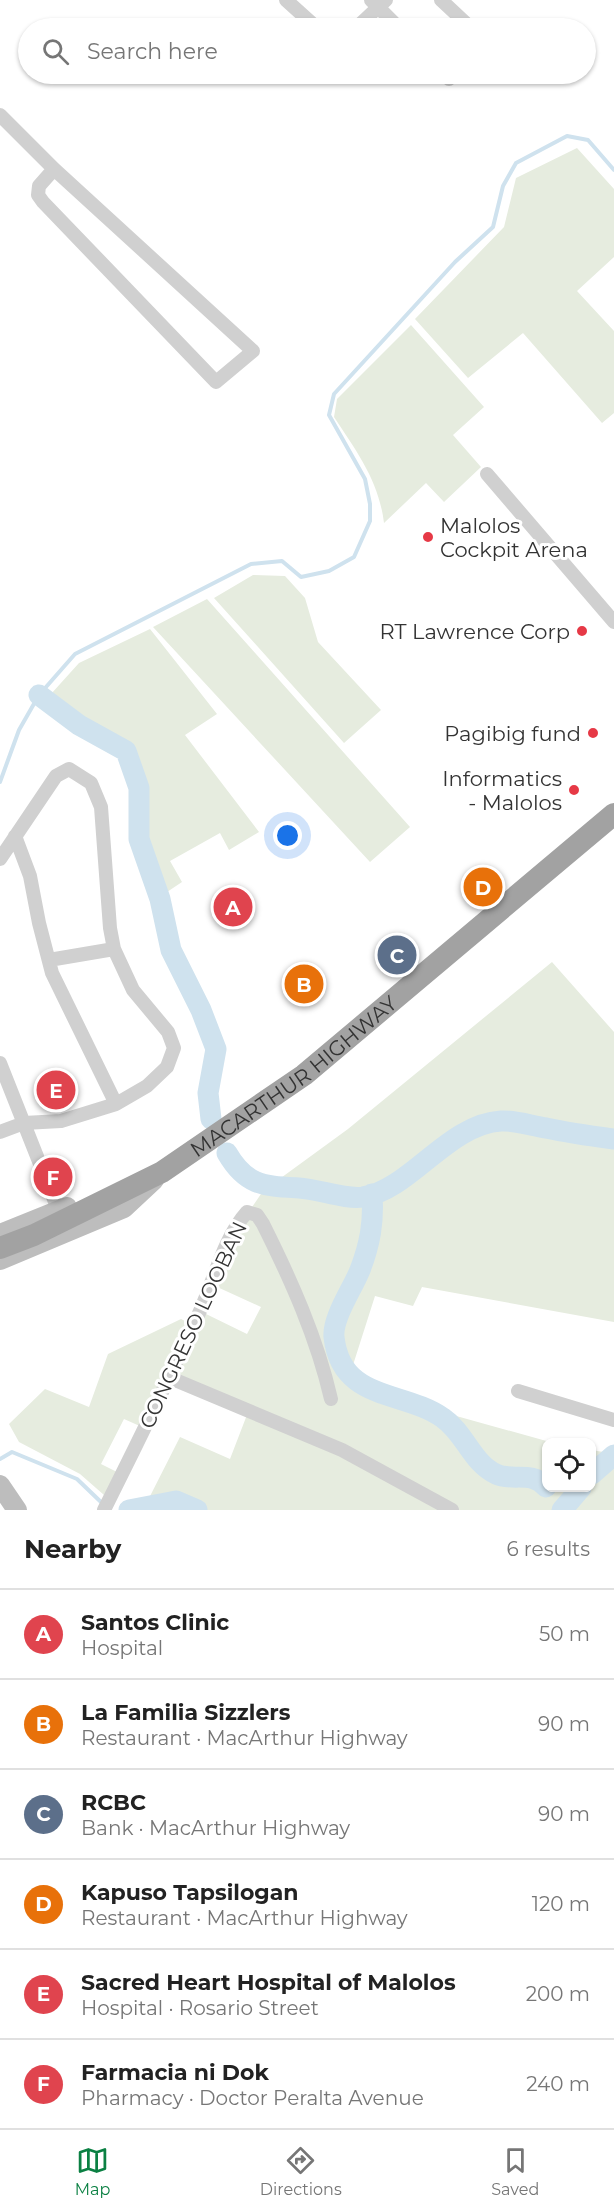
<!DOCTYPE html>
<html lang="en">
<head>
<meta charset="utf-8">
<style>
  :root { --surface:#fff; --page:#f2f2f2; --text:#222; --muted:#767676; --line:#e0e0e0; --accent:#0b8043 }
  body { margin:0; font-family:Montserrat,sans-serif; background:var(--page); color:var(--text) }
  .controls { position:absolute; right:18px; bottom:18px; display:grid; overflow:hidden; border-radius:12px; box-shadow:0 2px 4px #0004 }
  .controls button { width:54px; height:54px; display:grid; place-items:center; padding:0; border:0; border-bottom:2px solid var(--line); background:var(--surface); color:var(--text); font:30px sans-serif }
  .you { position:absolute; left:288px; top:836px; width:21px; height:21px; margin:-15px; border:4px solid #fff; border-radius:50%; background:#1a73e8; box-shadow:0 0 0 9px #1a73e833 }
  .badge { display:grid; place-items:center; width:39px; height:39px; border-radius:50%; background:var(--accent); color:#fff; font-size:20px; font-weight:700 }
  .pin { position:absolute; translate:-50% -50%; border:3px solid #fff; box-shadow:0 2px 6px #0006 }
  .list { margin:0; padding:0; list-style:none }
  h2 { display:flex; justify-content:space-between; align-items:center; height:78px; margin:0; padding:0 24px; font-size:26px }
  h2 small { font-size:20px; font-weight:400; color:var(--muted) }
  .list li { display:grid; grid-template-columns:39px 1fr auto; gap:18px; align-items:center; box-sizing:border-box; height:90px; padding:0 24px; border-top:2px solid var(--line) }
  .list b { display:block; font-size:22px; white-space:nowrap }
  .list p { margin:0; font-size:20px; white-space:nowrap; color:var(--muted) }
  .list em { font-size:20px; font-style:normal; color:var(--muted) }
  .icon { flex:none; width:33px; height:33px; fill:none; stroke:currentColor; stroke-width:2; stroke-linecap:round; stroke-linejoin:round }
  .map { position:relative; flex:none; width:614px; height:1510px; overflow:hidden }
  .search { position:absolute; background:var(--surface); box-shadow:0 2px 4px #0004; left:18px; right:18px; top:18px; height:66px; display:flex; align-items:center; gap:15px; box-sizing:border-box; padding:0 21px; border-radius:33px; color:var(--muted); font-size:22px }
  .sheet { height:618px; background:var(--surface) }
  nav { display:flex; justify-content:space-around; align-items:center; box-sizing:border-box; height:84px; border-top:2px solid var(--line); background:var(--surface); font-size:16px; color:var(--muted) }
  nav a { display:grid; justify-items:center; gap:3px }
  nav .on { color:var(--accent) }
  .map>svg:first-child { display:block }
  .green { fill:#e6ecdf }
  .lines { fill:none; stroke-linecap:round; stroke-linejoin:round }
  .stream { stroke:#cfe2ee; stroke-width:4 }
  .river { stroke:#cfe2ee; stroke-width:21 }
  .minor { stroke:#d0d0d0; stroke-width:14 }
  .secondary { stroke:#bdbdbd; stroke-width:20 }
  .trunk { stroke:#a2a2a2; stroke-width:22 }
  .poi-dot { fill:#e63946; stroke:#fff; stroke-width:2 }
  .labels { text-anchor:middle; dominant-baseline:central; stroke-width:6; stroke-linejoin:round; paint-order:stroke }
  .poi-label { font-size:21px; fill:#333; stroke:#fff; text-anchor:end }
  .street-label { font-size:21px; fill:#333; stroke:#fff }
</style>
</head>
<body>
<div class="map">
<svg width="614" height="1510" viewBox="0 0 614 1510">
  <rect width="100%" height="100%" fill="#fff"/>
  <path class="green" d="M577,148L614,189V257L577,291L614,331V413L602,423L523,333L468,378L415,319L504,227L516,178Z
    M411,325L484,407L453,435L481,467L444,502L426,483L384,523C379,481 357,452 334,417L337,399Z
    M253,575L285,576L305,598L318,642L381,710L344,743L214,598Z
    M207,599L410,827L370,862L153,627Z
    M150,629L217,714L185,735L259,832L229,850L220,833L170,861L182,882L164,894L143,838V787L129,747L81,720L51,694L79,663Z
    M552,962L614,1032V1322L422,1287L413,1306L375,1296L353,1365L363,1378L384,1390L442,1412L550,1442H546V1488H592V1450L614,1454V1510H143L180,1437L230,1459L250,1407L181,1378L177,1370L204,1313L247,1334L261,1307L215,1286L246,1216L263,1191L348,1129Z
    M181,1319L193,1325L142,1427L124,1419L101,1464L119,1473L104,1495L80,1474L19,1442L9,1424L45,1389L89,1407L108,1354Z"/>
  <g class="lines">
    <path class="stream" d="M0,782L19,730L39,695L75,654L251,564L282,561L301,577L329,571L354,557L370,521V504L365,479L329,415L334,394L455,262L493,227L503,186L516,163L567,136L588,140L614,170
      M0,1459L12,1452L77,1479L102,1503"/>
    <path class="river" d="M39,695L79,725L126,751L139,788V839L160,899L171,950L201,1010L216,1049L208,1093L211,1119
      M227,1153C246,1186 264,1186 299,1188C318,1189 346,1200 363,1197C410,1190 448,1124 501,1121C515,1120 532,1126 546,1128C569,1133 591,1136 614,1139
      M372,1194C374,1222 370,1244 360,1270C353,1288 332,1318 334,1337C341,1402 404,1390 443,1418C465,1433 472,1463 496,1474C512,1482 532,1470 546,1487
      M592,1474L614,1455
      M129,1510L176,1501L197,1510
      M562,1510L581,1488"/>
    <path class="minor" d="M286,0L317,28
      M371,0L399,28
      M441,0L471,28
      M356,28L386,0
      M444,74L449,79
      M0,115L54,169L253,351L216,382L43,202L38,195L39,186L54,169
      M487,474L614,622
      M15,836L30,876L39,923L52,973L116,1104
      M0,859L56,776L69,769L91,783L101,807L110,928L114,949L133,990L168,1032L174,1048L167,1067L147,1086L116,1104L61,1121L24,1123L0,1132
      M49,960L114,949
      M0,1063L59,1212
      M168,1377L342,1450L452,1510
      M518,1391L614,1420
      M104,1510C137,1444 170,1378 200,1311C215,1278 223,1239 247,1212L257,1215L263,1224C291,1280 317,1338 331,1399"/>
    <path class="secondary" d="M0,1234L67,1207
      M0,1260L124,1208L154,1180
      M0,1485L17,1510"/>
    <path class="trunk" id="s1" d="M0,1248L34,1235L162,1172L304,1075L614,814"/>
  </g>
  <g class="poi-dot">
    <circle cx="428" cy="537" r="6"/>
    <circle cx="582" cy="631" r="6"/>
    <circle cx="593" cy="733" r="6"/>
    <circle cx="574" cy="790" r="6"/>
  </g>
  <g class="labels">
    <g class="poi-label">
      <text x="440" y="525" text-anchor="start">Malolos<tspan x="440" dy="24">Cockpit Arena</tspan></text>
      <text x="570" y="631">RT Lawrence Corp</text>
      <text x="581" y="733">Pagibig fund</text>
      <text x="562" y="778">Informatics<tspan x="562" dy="24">- Malolos</tspan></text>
    </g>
    <g class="street-label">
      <text stroke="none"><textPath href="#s1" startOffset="342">MACARTHUR HIGHWAY</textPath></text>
      <text transform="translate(193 1325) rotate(-65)">CONGRESO LOOBAN</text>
    </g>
  </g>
</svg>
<div class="controls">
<button><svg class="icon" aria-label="locate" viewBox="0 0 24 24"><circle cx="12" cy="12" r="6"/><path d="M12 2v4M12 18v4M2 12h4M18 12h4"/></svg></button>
</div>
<div class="you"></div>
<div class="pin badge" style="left:233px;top:907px;background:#e0444e">A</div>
<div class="pin badge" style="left:304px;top:984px;background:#e8710a">B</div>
<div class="pin badge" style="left:397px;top:955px;background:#5c6f8a">C</div>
<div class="pin badge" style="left:483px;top:887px;background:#e8710a">D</div>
<div class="pin badge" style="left:56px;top:1090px;background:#e0444e">E</div>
<div class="pin badge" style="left:53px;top:1177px;background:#e0444e">F</div>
<div class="search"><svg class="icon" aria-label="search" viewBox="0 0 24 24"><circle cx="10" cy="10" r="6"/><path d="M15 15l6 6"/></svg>Search here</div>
</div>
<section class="sheet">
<h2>Nearby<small>6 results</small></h2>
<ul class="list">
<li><span class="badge" style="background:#e0444e">A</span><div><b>Santos Clinic</b><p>Hospital</p></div><em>50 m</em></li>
<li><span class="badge" style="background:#e8710a">B</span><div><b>La Familia Sizzlers</b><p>Restaurant · MacArthur Highway</p></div><em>90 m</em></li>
<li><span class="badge" style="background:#5c6f8a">C</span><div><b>RCBC</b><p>Bank · MacArthur Highway</p></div><em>90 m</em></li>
<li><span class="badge" style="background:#e8710a">D</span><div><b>Kapuso Tapsilogan</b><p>Restaurant · MacArthur Highway</p></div><em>120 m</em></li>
<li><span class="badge" style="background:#e0444e">E</span><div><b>Sacred Heart Hospital of Malolos</b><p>Hospital · Rosario Street</p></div><em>200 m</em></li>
<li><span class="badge" style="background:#e0444e">F</span><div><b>Farmacia ni Dok</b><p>Pharmacy · Doctor Peralta Avenue</p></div><em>240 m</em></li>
</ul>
</section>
<nav>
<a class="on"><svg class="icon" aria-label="map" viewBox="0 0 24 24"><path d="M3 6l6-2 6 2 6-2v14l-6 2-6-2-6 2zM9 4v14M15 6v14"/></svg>Map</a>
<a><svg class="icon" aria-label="directions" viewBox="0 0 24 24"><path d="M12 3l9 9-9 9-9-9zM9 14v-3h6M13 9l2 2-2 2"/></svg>Directions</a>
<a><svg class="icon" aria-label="saved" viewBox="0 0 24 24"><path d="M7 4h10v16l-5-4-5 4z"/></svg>Saved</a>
</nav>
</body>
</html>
